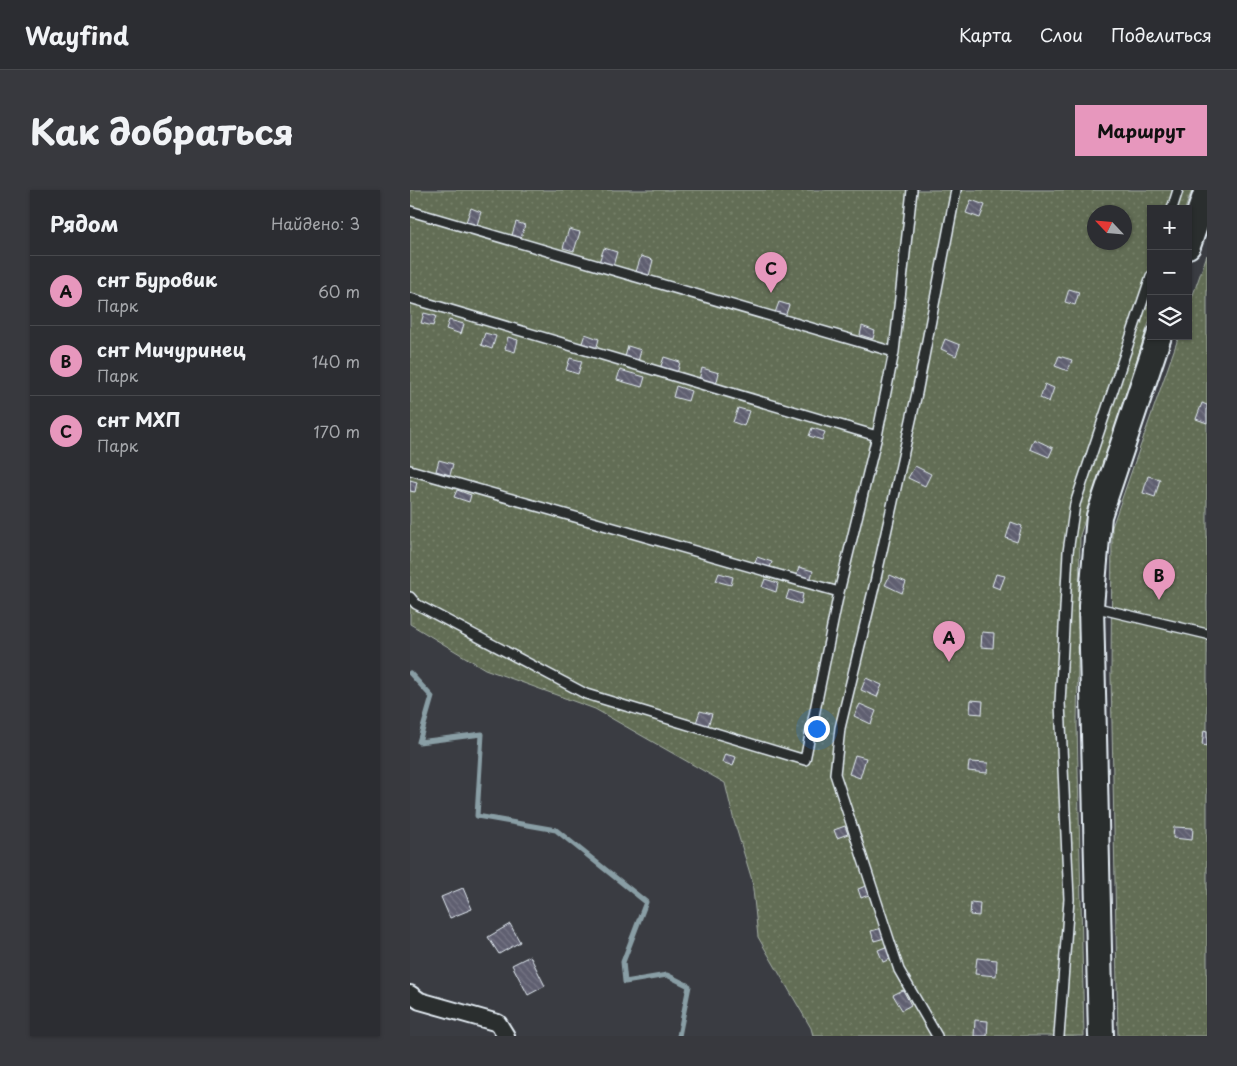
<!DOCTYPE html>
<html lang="ru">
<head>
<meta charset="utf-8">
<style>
  :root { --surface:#2c2d32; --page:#38393e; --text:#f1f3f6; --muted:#a6a8ac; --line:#48494d; --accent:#e797bd }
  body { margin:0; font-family:"Playpen Sans",sans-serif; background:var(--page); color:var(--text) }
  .controls { position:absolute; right:15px; top:15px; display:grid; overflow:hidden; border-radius:0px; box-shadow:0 1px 4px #0004 }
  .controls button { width:45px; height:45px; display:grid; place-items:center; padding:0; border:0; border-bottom:1px solid var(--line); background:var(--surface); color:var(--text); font:25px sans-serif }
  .compass { position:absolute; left:677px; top:15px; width:45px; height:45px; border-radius:50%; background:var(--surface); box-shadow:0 1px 4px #0004; rotate:296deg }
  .you { position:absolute; left:406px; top:538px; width:18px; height:18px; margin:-12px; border:4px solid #fff; border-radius:50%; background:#1a73e8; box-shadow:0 0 0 8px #1a73e833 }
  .badge { display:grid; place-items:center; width:32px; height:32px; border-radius:50%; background:var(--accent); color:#111; font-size:16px; font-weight:700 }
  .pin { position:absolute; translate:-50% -41px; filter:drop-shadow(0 1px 2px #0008) }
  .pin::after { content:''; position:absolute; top:26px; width:18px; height:15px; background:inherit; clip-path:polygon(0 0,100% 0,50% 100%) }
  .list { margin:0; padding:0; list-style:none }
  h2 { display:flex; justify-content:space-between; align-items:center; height:65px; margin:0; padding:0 20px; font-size:21px }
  h2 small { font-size:16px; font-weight:400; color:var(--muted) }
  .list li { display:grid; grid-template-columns:32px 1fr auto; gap:15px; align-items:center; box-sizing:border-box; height:70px; padding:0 20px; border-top:1px solid var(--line) }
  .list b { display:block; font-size:19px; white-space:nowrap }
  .list p { margin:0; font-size:16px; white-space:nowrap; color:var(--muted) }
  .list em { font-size:16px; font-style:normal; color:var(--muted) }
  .icon { flex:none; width:28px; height:28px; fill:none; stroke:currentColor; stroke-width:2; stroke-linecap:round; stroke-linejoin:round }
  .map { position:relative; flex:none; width:797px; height:846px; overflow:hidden; border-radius:0px }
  header { display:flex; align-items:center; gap:30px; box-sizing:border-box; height:70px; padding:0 25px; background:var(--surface); border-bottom:1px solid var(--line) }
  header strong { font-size:24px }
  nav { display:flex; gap:28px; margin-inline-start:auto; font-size:18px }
  .intro { display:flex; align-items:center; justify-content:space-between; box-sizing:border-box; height:120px; padding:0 30px }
  h1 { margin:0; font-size:35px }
  .button { padding:12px 22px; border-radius:0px; background:var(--accent); color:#111; font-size:18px; font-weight:700 }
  main { display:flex; gap:30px; padding:0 30px }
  aside { flex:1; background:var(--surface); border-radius:0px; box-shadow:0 1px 4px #0004 }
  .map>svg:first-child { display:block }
  .grass { fill:url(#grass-dots); stroke:#a5afa6; fill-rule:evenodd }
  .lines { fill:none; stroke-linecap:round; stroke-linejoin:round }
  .stream { stroke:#899ea5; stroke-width:5 }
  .building { fill:url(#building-back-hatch); stroke:#e8f1f8 }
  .lane-casing { stroke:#e8f1f8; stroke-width:12 }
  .street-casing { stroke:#e8f1f8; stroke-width:20 }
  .secondary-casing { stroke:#e8f1f8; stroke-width:28 }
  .lane { stroke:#2a2d2e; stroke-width:9 }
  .street { stroke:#2a2d2e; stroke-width:16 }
  .secondary { stroke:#2a2d2e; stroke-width:24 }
</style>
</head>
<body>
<header>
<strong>Wayfind</strong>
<nav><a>Карта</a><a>Слои</a><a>Поделиться</a></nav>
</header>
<div class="intro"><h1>Как добраться</h1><a class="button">Маршрут</a></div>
<main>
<aside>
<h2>Рядом<small>Найдено: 3</small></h2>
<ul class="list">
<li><span class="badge">A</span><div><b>снт Буровик</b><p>Парк</p></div><em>60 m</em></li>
<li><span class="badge">B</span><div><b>снт Мичуринец</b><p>Парк</p></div><em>140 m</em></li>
<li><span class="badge">C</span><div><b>снт МХП</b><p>Парк</p></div><em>170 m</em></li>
</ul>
</aside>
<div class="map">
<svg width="797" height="846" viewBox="0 0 797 846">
  <defs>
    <pattern id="grass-dots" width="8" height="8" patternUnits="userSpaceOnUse" patternTransform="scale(1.25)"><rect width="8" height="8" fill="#626d54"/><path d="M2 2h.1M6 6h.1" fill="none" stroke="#78826d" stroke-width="1.8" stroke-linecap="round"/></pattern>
    <pattern id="building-back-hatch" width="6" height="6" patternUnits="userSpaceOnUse" patternTransform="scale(1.25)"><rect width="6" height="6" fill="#5f5e70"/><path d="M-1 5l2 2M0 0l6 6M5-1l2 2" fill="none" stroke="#767685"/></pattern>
  </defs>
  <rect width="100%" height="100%" fill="#3a3c42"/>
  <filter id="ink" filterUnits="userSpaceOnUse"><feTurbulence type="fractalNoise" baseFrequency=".02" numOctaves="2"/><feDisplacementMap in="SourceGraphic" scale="10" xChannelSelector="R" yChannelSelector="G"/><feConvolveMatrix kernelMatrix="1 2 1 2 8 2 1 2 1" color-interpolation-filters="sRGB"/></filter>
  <g filter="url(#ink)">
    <path class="grass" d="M0,0H782L775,19H741V126L670,345L667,535L674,846H403L401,838L348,747L342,690L324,631L315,593L185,519L75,479L0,434ZM684,22H714V52H684Z
      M797,65V846H708L701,484L702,337L769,146H778V119Z"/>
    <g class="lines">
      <path class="stream" d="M0,483L22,507L9,552L72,544L67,626L146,640L236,712L213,772L215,792L257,785L279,796L269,846"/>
    </g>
    <path class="building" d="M561,10L575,15L570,28L556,23Z
      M61,18L71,22L67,35L56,32Z
      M106,32L115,35L111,48L102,45Z
      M159,39L170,42L164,61L153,58Z
      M194,58L207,62L203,76L189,72Z
      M231,66L243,70L239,86L226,82Z
      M659,99L669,102L665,115L655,112Z
      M369,112L379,115L375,127L365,123Z
      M14,123L26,126L23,136L11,133Z
      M39,130L54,134L51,144L36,139Z
      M452,136L465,141L463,149L450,145Z
      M75,143L86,146L82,159L71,155Z
      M175,144L189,149L186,160L171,156Z
      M98,147L108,150L105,162L95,159Z
      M535,149L550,155L546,166L531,159Z
      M218,156L231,160L228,172L215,167Z
      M649,166L662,170L658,181L645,176Z
      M254,167L270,172L267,184L250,179Z
      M160,168L172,171L168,184L156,180Z
      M292,178L309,183L306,195L289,190Z
      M210,180L235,187L232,197L207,190Z
      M635,194L644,198L639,212L630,208Z
      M266,196L281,201L278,211L263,207Z
      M792,213L797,215V233L786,229Z
      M328,218L339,221L334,236L323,232Z
      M402,238L415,242L412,250L399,246Z
      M624,249L643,258L639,267L620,259Z
      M29,270L43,274L40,285L26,281Z
      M505,276L521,284L515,296L498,288Z
      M738,286L750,289L745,307L733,303Z
      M0,290L7,292L5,302L0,301Z
      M47,300L61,305L59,312L44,307Z
      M601,332L612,336L607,352L596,348Z
      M347,367L362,372L359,380L344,376Z
      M389,377L403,381L400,391L386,387Z
      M309,383L323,387L321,395L306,391Z
      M586,384L595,386L590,399L582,396Z
      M480,385L496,392L492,403L475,395Z
      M355,389L368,393L366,402L352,397Z
      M379,400L393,404L391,414L376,409Z
      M572,442L584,443L583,458L571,457Z
      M456,488L472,495L467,507L451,500Z
      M561,510L573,511L572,524L560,523Z
      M450,514L466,521L461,534L444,526Z
      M290,521L302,524L298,536L286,533Z
      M794,540L797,541V556L792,555Z
      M315,564L326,567L323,576L312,572Z
      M445,565L456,568L450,588L439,584Z
      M559,572L578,573L577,583L558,581Z
      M435,636L438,644L427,648L424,640Z
      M764,637L783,638L782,650L763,648Z
      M458,695L461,704L451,708L448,699Z
      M53,698L62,719L40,728L31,707Z
      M561,712L570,713L569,726L560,725Z
      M100,734L110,752L89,764L78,747Z
      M472,738L475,748L464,751L461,741Z
      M478,756L483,768L473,772L468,760Z
      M120,766L135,796L118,805L102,775Z
      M567,768L587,770L586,786L565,784Z
      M493,800L501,815L492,820L483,805Z
      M565,830L578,831L577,846H564Z"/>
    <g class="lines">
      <defs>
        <path id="lane" d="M762,19L768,0
          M0,21L484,162
          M0,108L467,246
          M0,280L429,402
          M0,407L6,414L176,504L395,570L429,402L467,246L484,162L502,0
          M683,417L797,444
          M527,846L489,780L425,584L430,538L464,397L507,203L546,0
          M649,846L659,709L650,513L658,362L665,314L741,86"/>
        <path id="street" d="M0,804L10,811L88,833L96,846"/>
        <path id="secondary" d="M778,56L797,0
          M691,846L681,416L689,326L749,146"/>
      </defs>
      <use href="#lane" class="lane-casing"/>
      <use href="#street" class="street-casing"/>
      <use href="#secondary" class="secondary-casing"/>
      <use href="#lane" class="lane"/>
      <use href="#street" class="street"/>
      <use href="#secondary" class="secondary"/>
    </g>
  </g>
</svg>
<div class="controls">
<button>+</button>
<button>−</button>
<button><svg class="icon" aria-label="layers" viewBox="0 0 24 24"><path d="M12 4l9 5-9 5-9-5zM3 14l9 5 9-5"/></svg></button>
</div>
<svg class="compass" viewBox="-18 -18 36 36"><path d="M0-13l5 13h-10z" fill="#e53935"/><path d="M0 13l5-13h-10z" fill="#a6a8ac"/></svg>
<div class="you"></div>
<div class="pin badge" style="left:539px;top:472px">A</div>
<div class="pin badge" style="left:749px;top:410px">B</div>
<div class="pin badge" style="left:361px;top:103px">C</div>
</div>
</main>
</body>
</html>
